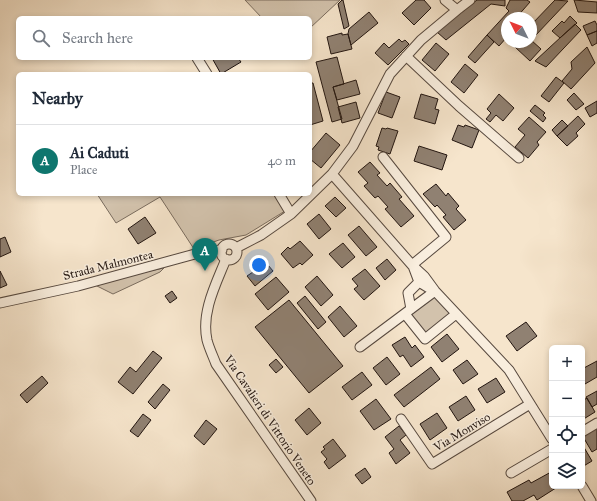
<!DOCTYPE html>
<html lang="en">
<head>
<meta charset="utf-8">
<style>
  :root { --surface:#fff; --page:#f6f6f7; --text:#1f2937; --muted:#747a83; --line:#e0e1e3; --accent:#0f766e }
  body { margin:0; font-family:"IM FELL Great Primer",serif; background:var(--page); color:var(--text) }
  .controls { position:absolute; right:12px; bottom:12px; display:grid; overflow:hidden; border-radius:6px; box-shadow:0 2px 6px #0003 }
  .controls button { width:36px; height:36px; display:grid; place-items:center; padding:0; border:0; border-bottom:1px solid var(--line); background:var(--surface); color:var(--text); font:20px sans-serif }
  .compass { position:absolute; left:501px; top:12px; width:36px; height:36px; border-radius:50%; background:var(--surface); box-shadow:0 2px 6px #0003; rotate:312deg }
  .you { position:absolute; left:259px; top:265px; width:14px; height:14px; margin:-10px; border:3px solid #fff; border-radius:50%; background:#1a73e8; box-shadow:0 0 0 6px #1a73e833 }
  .badge { display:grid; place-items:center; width:26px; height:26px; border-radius:50%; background:var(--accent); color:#fff; font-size:13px; font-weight:700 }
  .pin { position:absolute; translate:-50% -33px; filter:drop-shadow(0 1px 2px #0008) }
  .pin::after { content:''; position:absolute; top:21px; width:14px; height:12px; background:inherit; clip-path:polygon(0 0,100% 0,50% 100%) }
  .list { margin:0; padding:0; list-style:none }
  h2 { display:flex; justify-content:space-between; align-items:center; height:52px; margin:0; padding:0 16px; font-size:17px }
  h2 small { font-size:13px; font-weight:400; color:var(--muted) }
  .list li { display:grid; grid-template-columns:26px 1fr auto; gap:12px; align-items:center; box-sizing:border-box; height:72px; padding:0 16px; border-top:1px solid var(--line) }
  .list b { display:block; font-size:15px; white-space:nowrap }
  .list p { margin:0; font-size:13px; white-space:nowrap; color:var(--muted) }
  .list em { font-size:13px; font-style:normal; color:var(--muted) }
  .icon { flex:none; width:22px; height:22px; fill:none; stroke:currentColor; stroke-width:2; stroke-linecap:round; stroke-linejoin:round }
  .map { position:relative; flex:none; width:597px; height:501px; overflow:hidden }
  .search { position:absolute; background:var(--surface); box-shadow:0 2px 6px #0003; left:16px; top:16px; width:296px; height:44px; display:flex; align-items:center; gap:10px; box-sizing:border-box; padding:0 14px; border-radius:6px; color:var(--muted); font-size:15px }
  .panel { position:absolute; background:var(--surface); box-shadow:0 2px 6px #0003; left:16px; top:72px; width:296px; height:124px; border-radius:6px }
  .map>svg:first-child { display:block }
  .green { fill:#d2c2ac; stroke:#7a6c5e }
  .building { fill:#908172; stroke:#221510 }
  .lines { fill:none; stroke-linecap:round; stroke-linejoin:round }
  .street-casing { stroke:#57493f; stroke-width:11 }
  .street { stroke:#f9eede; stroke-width:9 }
  .labels { text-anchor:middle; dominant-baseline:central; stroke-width:3; stroke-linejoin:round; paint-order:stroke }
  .street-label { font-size:12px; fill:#221510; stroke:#f9eede }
</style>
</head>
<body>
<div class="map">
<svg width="597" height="501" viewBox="0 0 597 501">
  <rect width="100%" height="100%" fill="#f6e5cc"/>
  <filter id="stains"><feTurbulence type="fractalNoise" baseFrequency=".005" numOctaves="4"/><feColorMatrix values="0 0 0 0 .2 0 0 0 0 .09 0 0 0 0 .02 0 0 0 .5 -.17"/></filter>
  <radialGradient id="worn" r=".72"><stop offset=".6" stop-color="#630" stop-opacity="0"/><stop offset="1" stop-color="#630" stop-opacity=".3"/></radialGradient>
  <path class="green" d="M245,0H340L310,28V18H262Z
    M97,194H275L285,211L246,235L219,240L194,249L160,197L116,223Z
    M164,268L160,272L113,294L95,285L125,276Z
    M435,291L456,314L425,339L405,314Z"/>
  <path class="building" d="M342,0H343L349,26L344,29L338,4Z
    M416,0H424L431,8L414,25L402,13Z
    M477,0H505V6L491,4L446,40L437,32Z
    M510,0H527L530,2L516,18H507V27L502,33L507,37L499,46L487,35L509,11L506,8Z
    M555,0L568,1L535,36L531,32V25Z
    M574,0L597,2V13L578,12Z
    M369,12L378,23L351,45L348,34L349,29Z
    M570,16L577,23L560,38L552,31L562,21L564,23Z
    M595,21L597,25V31L587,35L583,26Z
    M575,24L581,30L546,67L535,61Z
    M597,31V43L592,46L587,35Z
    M342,33V35L348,34L352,49L331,54L327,37Z
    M487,35L494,42L475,63L468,57Z
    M399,39L402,42L405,40L409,44L388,65L375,53L384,43L389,48Z
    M531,40L541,49L530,61L515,47L520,42H531Z
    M436,43L449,54L435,71L422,60Z
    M587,47L595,63L571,89L562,81L572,69L571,62Z
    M337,57L344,84L333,87L342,119L332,122L316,62Z
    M212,58H238L241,62L221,74Z
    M465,64L478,75L464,93L451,82Z
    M556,77L564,83L549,102L541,96Z
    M356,80L360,94L337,100L333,87Z
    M310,83H313L323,121L310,125Z
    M386,92L400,97L392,118L378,113Z
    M574,93L584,104L576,110L567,100Z
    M421,94L438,99L435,109L439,110L435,124L414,118Z
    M499,94L514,108L503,121L496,115L490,122L486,119L491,113L487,109Z
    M597,101V113L590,117L585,108Z
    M356,102L360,118L342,123L338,107Z
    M535,105L545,113L543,115L546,118L543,122L530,111Z
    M578,116L585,124L576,133L578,136L567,146L557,136Z
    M529,117L546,132L537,142L539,145L528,158L515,147L525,135L518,129Z
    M562,120L568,126L557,136L552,130Z
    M458,125L464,127L465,125L479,130L472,148L452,140Z
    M382,128L386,129L387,128L398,131L390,154L378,150L379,147L376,146Z
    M326,133L340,145L321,168L310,159V152Z
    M419,146L447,155L442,170L414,161Z
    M370,162L380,173L377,175L387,186L390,183L402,197L399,199L414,216L401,227L385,209L388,207L378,196L375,198L364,186L368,183L358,172Z
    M436,184L446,196L448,193L459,206L456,209L466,220L454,230L443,217L446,215L437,205L435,207L423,194Z
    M335,197L346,208L336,217L325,206Z
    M319,214L331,229L319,239L307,224Z
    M145,217L156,233L138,244L128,229Z
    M359,226L377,247L366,256L348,235Z
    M5,237L11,252L0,257V239Z
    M300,241L313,255L302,265L300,263L293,268L281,254L288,247L290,249Z
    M343,243L355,257L342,268L329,254Z
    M263,259L273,271L255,286L247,276L253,272L251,269Z
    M387,259L396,270L385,280L376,268Z
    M365,269L380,286L364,300L354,289L358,286L352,279Z
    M0,271L7,285L0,288Z
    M317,276L333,295L321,306L305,287Z
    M276,277L289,292L268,310L255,294Z
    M172,291L177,298L170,303L165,296Z
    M305,296L326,322L318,329L297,303Z
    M289,300L343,366L309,393L255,327Z
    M340,306L357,326L344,337L328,317Z
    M526,322L537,336L517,351L506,336Z
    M447,334L459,349L442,362L431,347Z
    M405,337L412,348L415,345L424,357L411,367L403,355L400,357L392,345Z
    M153,351L162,358L133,394L118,382L130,367L136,372Z
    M387,357L400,374L386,385L373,368Z
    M276,359L283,367L276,373L269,365Z
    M467,360L478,374L463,384L453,370Z
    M597,361V377L585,384L582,379V369Z
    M431,367L440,379L404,407L394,395Z
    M362,372L372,385L352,400L342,387Z
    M42,376L48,383L27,403L20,395Z
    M496,378L505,392L487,403L478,389Z
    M163,384L170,390L155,409L148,402Z
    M597,391V404L592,407L586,397Z
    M466,396L475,410L458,421L449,407Z
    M587,398L595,412L582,420V401Z
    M376,399L391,419L374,430L360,411Z
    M309,408L321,423L307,435L295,420Z
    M437,413L447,428L430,440L420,424Z
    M143,414L151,420L138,437L130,431Z
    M206,420L217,429L204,445L194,436Z
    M399,426L406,435L400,440L410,453L396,464L389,453L394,449L385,437Z
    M597,426V449L592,452L582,435Z
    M333,439L346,456L329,469L324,462L327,459L321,452L325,449L323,447Z
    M582,444L592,461L582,467Z
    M365,468L371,477L362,484L355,475Z
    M551,472L552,474V486H559L537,500L534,495L523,501H512L507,492L529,480L531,483Z"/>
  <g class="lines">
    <defs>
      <path id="street" d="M445,0L457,10
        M406,56L459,106L519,158
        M197,58L207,74
        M383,157L446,237L412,265
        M332,174L412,265L424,276L435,291L509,370L552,439
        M279,194L291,214
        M221 252a8 8 0 1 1 16 0a8 8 0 1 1-16 0Z
        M236,248L261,235L291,214L332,174L353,146L390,74L421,40L457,10L470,0
        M226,259C216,284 201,312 207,340C209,348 213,356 216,364L311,501
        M413,266L419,282L432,290
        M0,303L78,286L206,251L222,250
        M411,309L408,293L419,282
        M405,314L425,339L456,314
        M360,347L435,291
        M401,419L432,464L530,404
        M582,432L597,423
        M511,473L552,449
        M582,486L591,501"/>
    </defs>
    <use href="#street" class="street-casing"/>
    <use href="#street" class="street"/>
  </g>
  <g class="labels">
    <g class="street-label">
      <text transform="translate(108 265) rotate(-14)">Strada Malmontea</text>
      <text transform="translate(270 420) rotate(56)">Via Cavalieri di Vittorio Veneto</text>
      <text transform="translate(462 432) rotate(-31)">Via Monviso</text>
    </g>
  </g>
  <rect width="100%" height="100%" filter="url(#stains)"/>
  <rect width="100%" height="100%" fill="url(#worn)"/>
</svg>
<div class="controls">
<button>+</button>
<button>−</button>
<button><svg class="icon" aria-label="locate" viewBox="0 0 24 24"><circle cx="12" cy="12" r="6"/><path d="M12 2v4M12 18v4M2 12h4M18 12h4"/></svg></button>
<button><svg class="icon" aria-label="layers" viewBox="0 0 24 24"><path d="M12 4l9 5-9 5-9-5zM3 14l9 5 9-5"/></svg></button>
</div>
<svg class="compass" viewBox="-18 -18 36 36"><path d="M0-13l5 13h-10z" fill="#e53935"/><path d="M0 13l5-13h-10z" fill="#747a83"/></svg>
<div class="you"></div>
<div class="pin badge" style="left:205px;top:271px">A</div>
<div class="search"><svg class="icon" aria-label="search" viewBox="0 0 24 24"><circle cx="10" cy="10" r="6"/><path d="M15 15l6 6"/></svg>Search here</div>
<section class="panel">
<h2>Nearby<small></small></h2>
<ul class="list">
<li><span class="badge">A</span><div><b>Ai Caduti</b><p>Place</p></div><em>40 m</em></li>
</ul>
</section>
</div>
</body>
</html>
